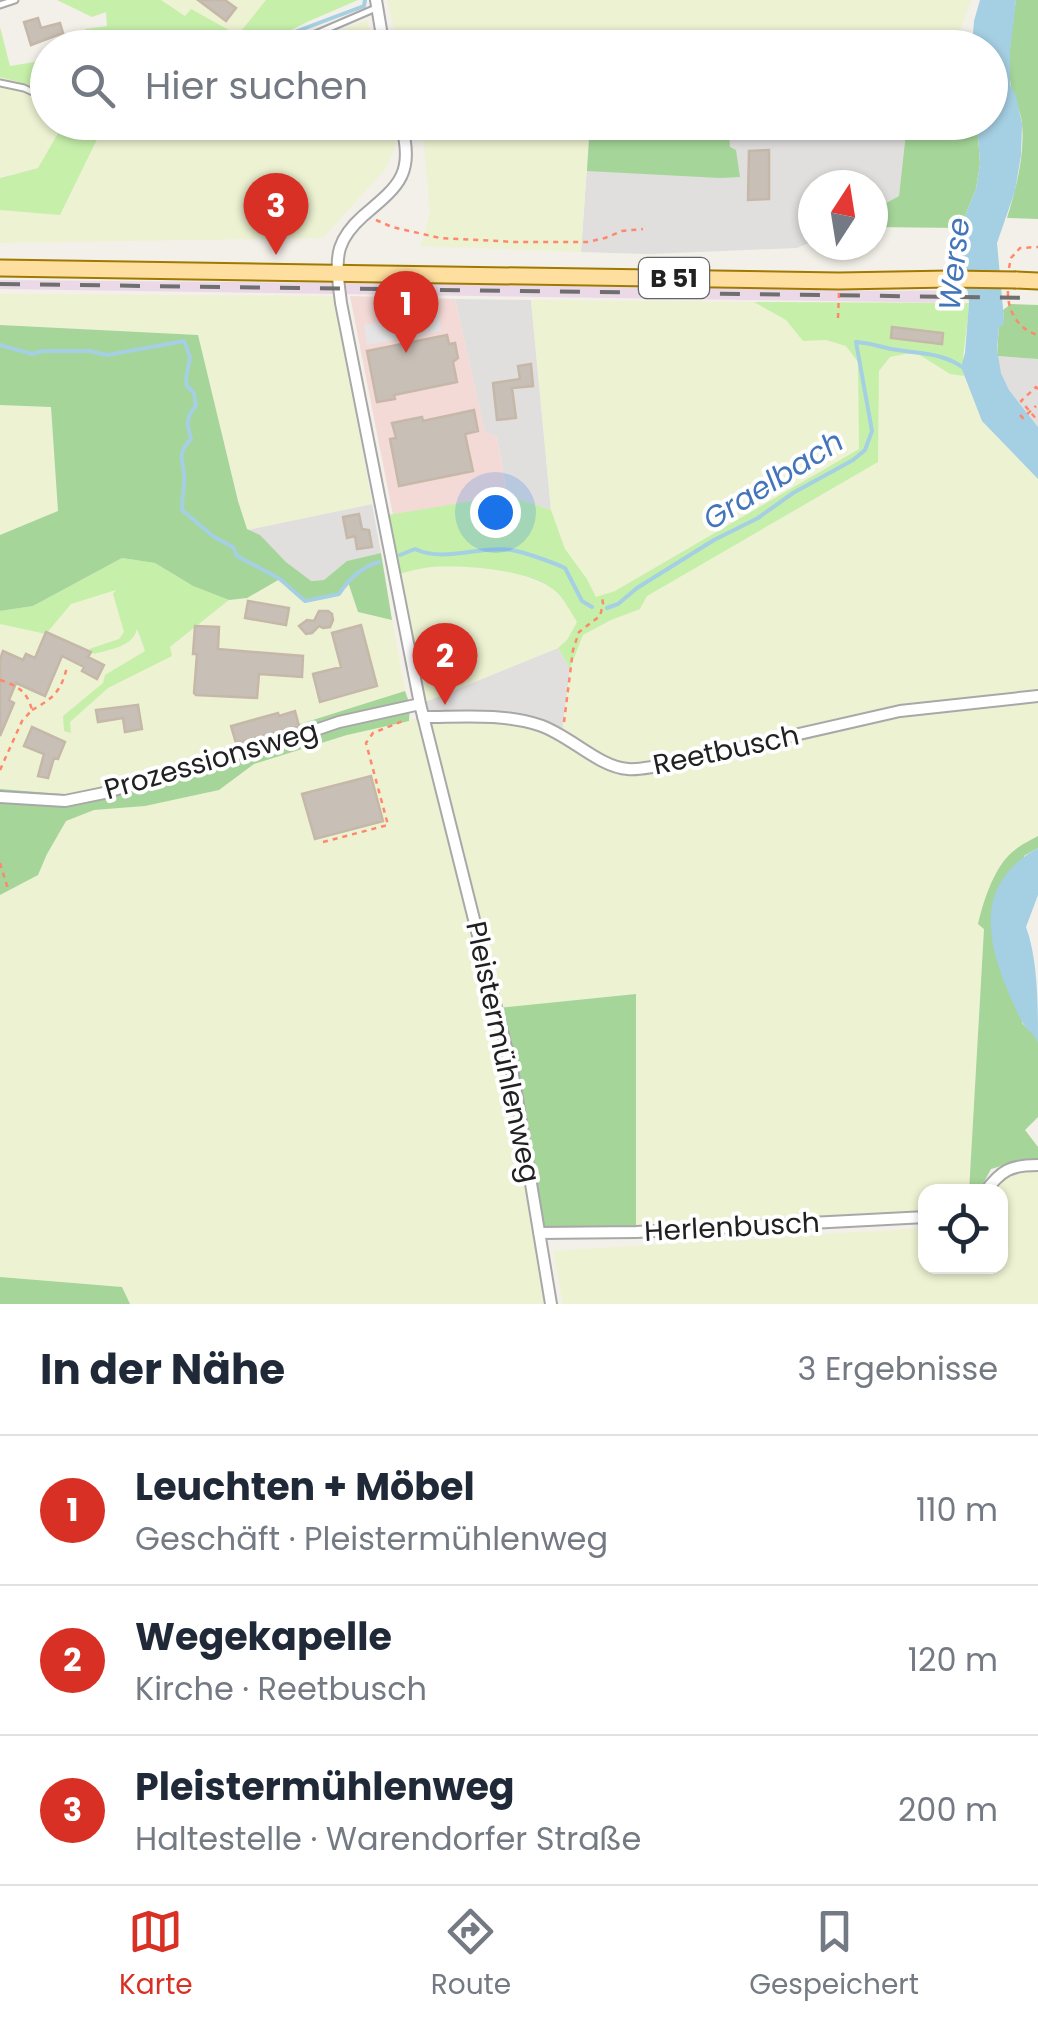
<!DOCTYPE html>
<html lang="de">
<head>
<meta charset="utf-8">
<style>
  :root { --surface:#fff; --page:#f6f6f7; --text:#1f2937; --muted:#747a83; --line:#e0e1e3; --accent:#d93025 }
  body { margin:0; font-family:Poppins,sans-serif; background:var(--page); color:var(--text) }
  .controls { position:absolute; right:30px; bottom:30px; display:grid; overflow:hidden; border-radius:20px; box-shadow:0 2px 8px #0004 }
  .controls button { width:90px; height:90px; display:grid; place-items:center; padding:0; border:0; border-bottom:2px solid var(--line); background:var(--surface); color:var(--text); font:50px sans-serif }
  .compass { position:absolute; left:798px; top:170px; width:90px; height:90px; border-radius:50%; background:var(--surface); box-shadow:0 2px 8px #0004; rotate:12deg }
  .you { position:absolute; left:495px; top:512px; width:35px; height:35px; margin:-25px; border:8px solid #fff; border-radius:50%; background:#1a73e8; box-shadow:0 0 0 15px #1a73e833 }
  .badge { display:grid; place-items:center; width:65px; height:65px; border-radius:50%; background:var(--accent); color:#fff; font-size:32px; font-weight:700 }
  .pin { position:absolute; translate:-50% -82px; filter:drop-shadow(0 2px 5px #0008) }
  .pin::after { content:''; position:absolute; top:52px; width:35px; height:30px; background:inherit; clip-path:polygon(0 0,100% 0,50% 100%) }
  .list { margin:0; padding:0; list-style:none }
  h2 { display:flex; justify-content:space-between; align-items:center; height:130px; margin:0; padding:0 40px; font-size:42px }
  h2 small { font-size:32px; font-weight:400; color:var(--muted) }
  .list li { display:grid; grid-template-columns:65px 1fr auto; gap:30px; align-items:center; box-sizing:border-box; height:150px; padding:0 40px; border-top:2px solid var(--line) }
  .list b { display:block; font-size:38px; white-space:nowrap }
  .list p { margin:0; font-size:32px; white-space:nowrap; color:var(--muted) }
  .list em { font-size:32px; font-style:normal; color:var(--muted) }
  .icon { flex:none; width:55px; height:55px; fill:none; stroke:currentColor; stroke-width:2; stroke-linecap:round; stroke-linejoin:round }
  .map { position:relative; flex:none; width:1038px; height:1304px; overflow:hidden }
  .search { position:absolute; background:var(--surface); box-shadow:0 2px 8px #0004; left:30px; right:30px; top:30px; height:110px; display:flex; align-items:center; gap:25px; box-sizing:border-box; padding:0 35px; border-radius:55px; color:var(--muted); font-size:38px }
  .sheet { height:580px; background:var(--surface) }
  nav { display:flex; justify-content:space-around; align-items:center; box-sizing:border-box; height:140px; border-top:2px solid var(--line); background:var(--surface); font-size:28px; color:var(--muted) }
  nav a { display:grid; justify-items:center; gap:5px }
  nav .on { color:var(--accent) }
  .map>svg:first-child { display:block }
  .residential { fill:#e0dfde }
  .commercial { fill:#f4dad6 }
  .industrial { fill:#ecd9e7 }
  .farmland { fill:#edf2d2 }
  .grass { fill:#c6efaa }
  .forest { fill:#a5d599 }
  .parking { fill:#e5e5e5 }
  .water { fill:#a5cfe3 }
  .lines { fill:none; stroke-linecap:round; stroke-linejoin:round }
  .stream { stroke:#a5cfe3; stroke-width:4 }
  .building { fill:#c8bfb6; stroke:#c6b8a8; stroke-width:2.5 }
  .service-casing { stroke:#a8a8a8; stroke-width:9 }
  .minor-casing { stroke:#a8a8a8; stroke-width:14 }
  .primary-casing { stroke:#9f7900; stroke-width:19 }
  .path { stroke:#ff886c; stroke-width:2.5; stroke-dasharray:5 5; stroke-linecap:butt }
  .service { stroke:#fff; stroke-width:5 }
  .minor { stroke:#fff; stroke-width:10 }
  .primary { stroke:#ffdfa0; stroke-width:15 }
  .rail { stroke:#6f6f6f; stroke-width:4; stroke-dasharray:20 20; stroke-linecap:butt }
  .primary-bridge-casing { stroke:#9f7900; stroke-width:19; stroke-linecap:butt }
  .primary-bridge { stroke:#ffdfa0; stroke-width:15 }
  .labels { text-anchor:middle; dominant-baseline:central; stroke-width:8; stroke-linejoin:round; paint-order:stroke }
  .shield { fill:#fff; stroke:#646464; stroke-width:2.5 }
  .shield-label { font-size:25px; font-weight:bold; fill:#212121 }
  .street-label { font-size:28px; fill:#212121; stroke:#fff }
  .water-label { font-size:30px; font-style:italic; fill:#4475bb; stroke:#fff }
</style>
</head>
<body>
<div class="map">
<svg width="1038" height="1304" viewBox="0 0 1038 1304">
  <rect width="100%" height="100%" fill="#f2f0e8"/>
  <path class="residential" d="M590,123H907L899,196L873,210V185H813V241L797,248L648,254L581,252Z
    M455,299L531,300L551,510L507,495L497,437L485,432Z
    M997,356L1038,359V427L1009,390L1001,373Z
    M372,504L381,553L348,561L324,580L310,581L286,562L260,536L247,530Z
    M558,648L570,668L562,734L423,717L420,704Z"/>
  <path class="commercial" d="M350,296L455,299L485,431L497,437L507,495L393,515Z"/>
  <path class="industrial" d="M0,280L449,284L892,291L961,290V303L0,289Z"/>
  <path class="farmland" d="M161,0H266L239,35L192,10L186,16Z
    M387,0H971L956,44L927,48L399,47Z
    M367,20L373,47H297Z
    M0,77L47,90L48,122L64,123L38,168L0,177Z
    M105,123H391L396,144L386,168L323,238L0,243V210L60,214Z
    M418,123H590L581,252L421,246L430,213L424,145Z
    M0,294L334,296L372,504L247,530L238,501L198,335L0,325Z
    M531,300L754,302L786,320L803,341L826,340L846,346L858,362L859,449L615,591L596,598L587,579L565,549L551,510Z
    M915,352L950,374L964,376L982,421L1038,479V836L1013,850L983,904L979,923L984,929L969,1191L926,1192L925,1212L636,1232L635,994L498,1009L551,1304H130L122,1287L0,1277V895L38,875L47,854L65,821L94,810L145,806L219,790L254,764L347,735L423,717L491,716L562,733L570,668L583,635L611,620L640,609L647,596L878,462L879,372L890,357Z
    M0,405L51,406L58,512L0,535Z
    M428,567H474L518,574L552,588L566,603L577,622L567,640L558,648L420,704L394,575Z
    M280,579L298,597L348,581L358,612L392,620L405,691L74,795L0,789V624L46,634L71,604L118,589L145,651L105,675L104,683L63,716L71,732L70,722L108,688L171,656L170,648L229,600L247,598Z
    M1017,1170H1038V1304H563L553,1251L925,1228L926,1266H1000V1192L993,1191L1006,1177Z"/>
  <path class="grass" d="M57,0H161L185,16L191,9L238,35L266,0H358L307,22L258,47L86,48L85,29L107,26L106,12L92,17Z
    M0,27L10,66L47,60V90L0,77Z
    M64,123H105L60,215L0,210V178L38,168Z
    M754,302L969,303C969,322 960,362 964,376L950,374L915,352L890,357L879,371L878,462L647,596L640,609L611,620L583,635L570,668L558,648L567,640L577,622C570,611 564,598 554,590C528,569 465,565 432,567C420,568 407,572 394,575L382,516L507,495L551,510L565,549L587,579L596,597L615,591L859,449L858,362L846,346L826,340L803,341L786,320Z
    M122,558L155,563L193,586L229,600L170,647L172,656L108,688L70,722L71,733L64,731L63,716L103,683L105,675L145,651L137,629C133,647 110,649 94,654L89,649L119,639L124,632L113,594L116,590L71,604L46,634L0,624V611L33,606Z"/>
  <path class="forest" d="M1016,0H1038V219L1007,218C1016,189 1025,155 1022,124C1021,109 1011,94 1010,79C1008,53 1012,26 1016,0Z
    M728,122L730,147L736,150L740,177L720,178L587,171L590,123Z
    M907,123H977L980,164L976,189L960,228L873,227V210L899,196Z
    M1011,304L1038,305V359L997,356L999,325L1004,319L1003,310Z
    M0,325L198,335L238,501L247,529L260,535L286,562L311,581L324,580L347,561L381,553L392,620L358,612L348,582L339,594L305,601L280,579L247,598L229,600L193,586L155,563L122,558L33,606L0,611V535L58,511L51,407L0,405Z
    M405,691L410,705L409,721L347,735L254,764L219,790L145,806L94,810L66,821L47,854L38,875L0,895V789L74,795Z
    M1038,836V848L1024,856L1022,1023L1037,1038L1038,1043V1117L1025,1130L1038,1147V1159L1015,1162L991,1169L979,1191L969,1192L984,929L978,924C984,899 995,864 1016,849C1022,844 1031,840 1038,836Z
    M636,994V1232L539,1233L498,1008Z
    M0,1277L122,1287L130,1304H0Z"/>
  <path class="parking" d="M438,312L441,331L367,345L364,325Z"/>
  <path class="water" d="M980,0H1016L1010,52V84L1016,96L1022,124L1021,155L1015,191L997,243L1004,319L1003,326H999L997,350L1001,373L1009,390L1038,427V479L982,421L961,367L965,353L969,303L968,292L961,277L960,228L976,189L980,164L977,123L990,122V48L972,47L974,21Z
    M1038,848V895L1026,927C1038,959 1038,1006 1038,1043C1034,1033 1024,1028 1020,1018C991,957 965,888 1038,848Z"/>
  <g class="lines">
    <path class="stream" d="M263,48L292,33L364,6L365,0
      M33,83L48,87
      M0,345L32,354L43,351H89L107,355L184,341L190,357L186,379L187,386L194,393L196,406C185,417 187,426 191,439C173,457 187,465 184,485C183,494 182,501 182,510L214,537L233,547L237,556L280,579L305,601L339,594C348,580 362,567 379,562
      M400,555L415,549C445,563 480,545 511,550C524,552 552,562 565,568L582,601L592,607
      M607,608L618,604L637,588L714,540L758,518L793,493L853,460L865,450L872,431L856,342C871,343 883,348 898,350C921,354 943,353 962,367"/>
  </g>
  <path class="building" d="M198,0H225L236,8L226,21Z
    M38,18L41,28L60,23L63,33L31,45L24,22Z
    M769,150V199L748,200L749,151Z
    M892,327L943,333L942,344L891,338Z
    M447,335L449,344L455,343L458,358L453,362L457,382L394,395L395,399L377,402L367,351Z
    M531,364L533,386L512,388L516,418L497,420L493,383L520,379L518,366Z
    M474,410L478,431L465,434L473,471L399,486L390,439L396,438L392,423L422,417L423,421Z
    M359,514L362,529L369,530L372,547L357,549L355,536L347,538L343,517Z
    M248,601L289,608L286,625L245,618Z
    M319,611H328L332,614L333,620L330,627L323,628L319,626L312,633L306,634L299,626L307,620L314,621Z
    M361,625L377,686L320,702L313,674L341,667L332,633Z
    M195,626L219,627L218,649L303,656L302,677L259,674L257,698L196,695L194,693L197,654H193Z
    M46,632L91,652L88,657L104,665L97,679L82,671L84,667L62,656L45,696L16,683L9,700L14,703L0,736V659L3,651L23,660L26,654L35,658Z
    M138,705L142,729L125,732L123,718L98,722L96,710Z
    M295,711L299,726L236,743L231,726L278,713L279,716Z
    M32,727L65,742L58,759L54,758L48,778L38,776L44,754L24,746Z
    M371,776L383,821L315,839L302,794Z"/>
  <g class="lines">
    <defs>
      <path id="service" d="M0,5L15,0
        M283,48L376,8
        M0,83L24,88L48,99"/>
      <path id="minor" d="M376,0L384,48
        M401,122C414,174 401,184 363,216C353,225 344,235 340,248C335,265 339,286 341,303L420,704L513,1075L551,1304
        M423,717C461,717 502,713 539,725C570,735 598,767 628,769C638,770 650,767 659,766L900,711L1038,696
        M0,797L65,801L104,793L298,736L339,722L420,704
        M985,1192C1001,1170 1011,1165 1038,1165
        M539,1233L636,1232L926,1217"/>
      <path id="primary" d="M0,268L839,281L950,279
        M1016,280L1038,281"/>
    </defs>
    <use href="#service" class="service-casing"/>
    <use href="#minor" class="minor-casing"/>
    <use href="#primary" class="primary-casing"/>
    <path class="path" d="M376,220L392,227L440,238L515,242H587L605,238L622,231L643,229
      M1009,268L1011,258L1020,248L1038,247
      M1008,291C1007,311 1019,330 1038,335
      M838,318L839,293
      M1038,389L1036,387L1021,401L1038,421
      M1020,415L1023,418L1036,406
      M0,680C18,686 27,691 32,710L22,721L0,770
      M32,710C54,698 61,691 67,667
      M564,722L573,650L579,632L600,616L603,604L602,596
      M323,842L388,825L366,743L373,733L403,721L404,719
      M0,863L8,889"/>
    <use href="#service" class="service"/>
    <use href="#minor" class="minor"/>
    <use href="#primary" class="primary"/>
    <path class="rail" d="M0,284L1038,298"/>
    <defs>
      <path id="primary-bridge" d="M950,279L1016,280"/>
    </defs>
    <use href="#primary-bridge" class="primary-bridge-casing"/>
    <use href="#primary-bridge" class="primary-bridge"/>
  </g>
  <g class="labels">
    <rect class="shield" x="639" y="258" width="70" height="40" rx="8"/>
    <g class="shield-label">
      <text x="674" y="278">B 51</text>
    </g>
    <g class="street-label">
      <text transform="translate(726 750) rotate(-12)">Reetbusch</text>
      <text transform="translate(211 760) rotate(-16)">Prozessionsweg</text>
      <text transform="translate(503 1052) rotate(78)">Pleistermühlenweg</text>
      <text transform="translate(732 1227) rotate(-3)">Herlenbusch</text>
    </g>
    <g class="water-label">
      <text transform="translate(954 264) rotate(-84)">Werse</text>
      <text transform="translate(773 480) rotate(-32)">Graelbach</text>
    </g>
  </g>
</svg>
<div class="controls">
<button><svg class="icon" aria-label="locate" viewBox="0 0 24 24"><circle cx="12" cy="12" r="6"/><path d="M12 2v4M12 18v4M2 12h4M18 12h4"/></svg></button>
</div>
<svg class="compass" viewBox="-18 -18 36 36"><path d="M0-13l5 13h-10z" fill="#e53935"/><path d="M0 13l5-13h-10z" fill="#747a83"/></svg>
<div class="you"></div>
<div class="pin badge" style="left:406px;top:353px">1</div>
<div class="pin badge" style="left:445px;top:705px">2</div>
<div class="pin badge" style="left:276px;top:255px">3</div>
<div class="search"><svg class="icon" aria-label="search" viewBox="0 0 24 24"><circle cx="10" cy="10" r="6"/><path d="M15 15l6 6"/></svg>Hier suchen</div>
</div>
<section class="sheet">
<h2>In der Nähe<small>3 Ergebnisse</small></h2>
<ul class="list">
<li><span class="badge">1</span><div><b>Leuchten + Möbel</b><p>Geschäft · Pleistermühlenweg</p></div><em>110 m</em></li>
<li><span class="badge">2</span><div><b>Wegekapelle</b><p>Kirche · Reetbusch</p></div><em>120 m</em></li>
<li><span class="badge">3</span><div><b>Pleistermühlenweg</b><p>Haltestelle · Warendorfer Straße</p></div><em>200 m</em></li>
</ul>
</section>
<nav>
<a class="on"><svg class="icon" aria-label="map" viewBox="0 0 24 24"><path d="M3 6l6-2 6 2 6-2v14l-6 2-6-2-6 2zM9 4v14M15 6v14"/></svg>Karte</a>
<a><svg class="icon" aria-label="directions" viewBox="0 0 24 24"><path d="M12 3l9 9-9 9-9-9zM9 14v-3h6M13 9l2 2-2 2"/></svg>Route</a>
<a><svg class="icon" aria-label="saved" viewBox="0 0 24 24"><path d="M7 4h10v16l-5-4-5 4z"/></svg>Gespeichert</a>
</nav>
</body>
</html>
